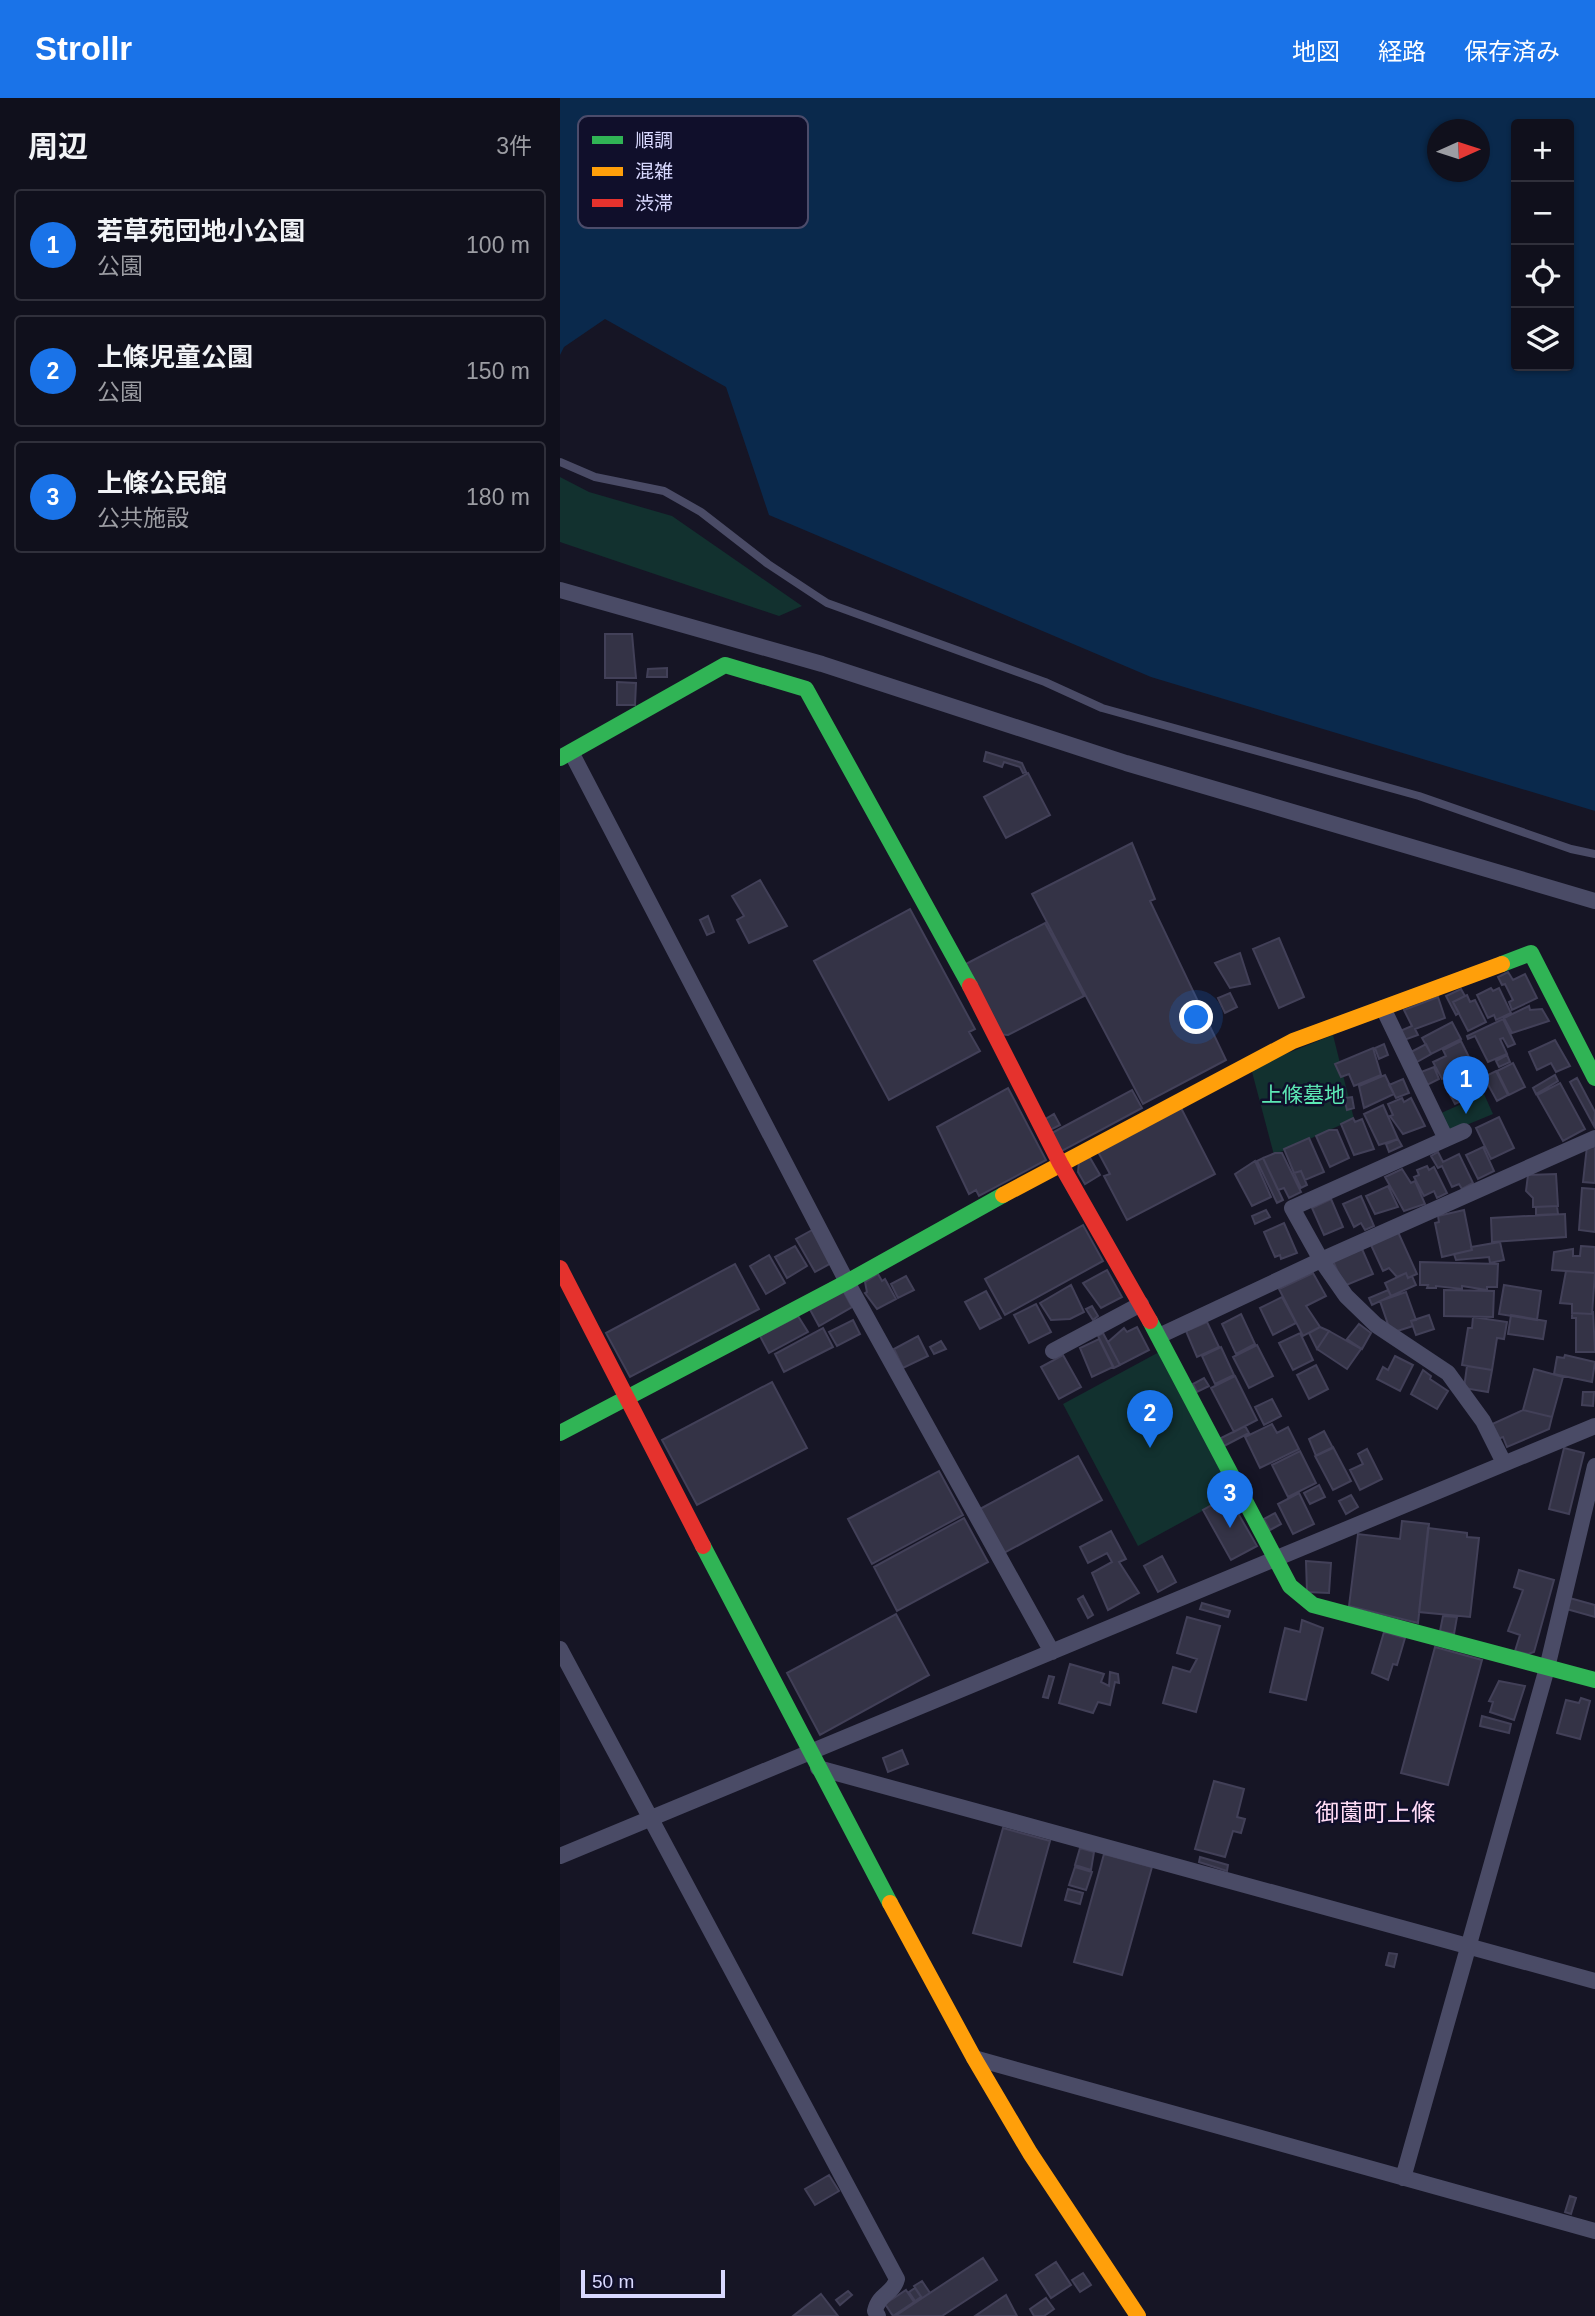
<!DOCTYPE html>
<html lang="ja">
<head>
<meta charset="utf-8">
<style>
  :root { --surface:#10101c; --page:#1e1e29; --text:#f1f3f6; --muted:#9c9da3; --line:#30303b; --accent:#1a73e8 }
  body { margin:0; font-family:Arial,"Noto Sans JP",sans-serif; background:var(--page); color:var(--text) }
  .controls { position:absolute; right:21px; top:21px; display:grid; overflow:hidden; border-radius:7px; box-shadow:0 2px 5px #0004 }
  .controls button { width:63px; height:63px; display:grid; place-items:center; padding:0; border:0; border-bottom:2px solid var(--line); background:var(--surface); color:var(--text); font:35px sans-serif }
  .compass { position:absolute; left:867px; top:21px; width:63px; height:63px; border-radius:50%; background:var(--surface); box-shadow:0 2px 5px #0004; rotate:87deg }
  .scale { position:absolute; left:21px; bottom:18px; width:144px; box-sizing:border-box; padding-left:7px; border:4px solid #d9d9ff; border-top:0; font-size:19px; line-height:24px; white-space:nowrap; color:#d9d9ff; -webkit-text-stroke:5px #100f2b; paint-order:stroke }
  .you { position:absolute; left:637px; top:920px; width:24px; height:24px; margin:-18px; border:5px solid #fff; border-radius:50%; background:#1a73e8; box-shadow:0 0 0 10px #1a73e833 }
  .badge { display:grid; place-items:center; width:46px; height:46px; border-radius:50%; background:var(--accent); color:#fff; font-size:23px; font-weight:700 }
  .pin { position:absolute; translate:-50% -58px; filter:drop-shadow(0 2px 4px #0008) }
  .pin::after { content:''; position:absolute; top:37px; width:24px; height:21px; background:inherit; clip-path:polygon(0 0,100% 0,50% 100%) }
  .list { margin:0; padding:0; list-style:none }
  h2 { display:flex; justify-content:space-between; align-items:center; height:91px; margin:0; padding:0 28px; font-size:30px }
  h2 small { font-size:23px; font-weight:400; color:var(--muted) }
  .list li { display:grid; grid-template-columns:46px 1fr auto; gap:21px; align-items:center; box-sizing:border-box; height:112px; margin:0 14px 14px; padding:0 14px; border:2px solid var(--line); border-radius:7px }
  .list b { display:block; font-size:26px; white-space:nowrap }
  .list p { margin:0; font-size:23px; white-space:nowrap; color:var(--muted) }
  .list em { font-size:23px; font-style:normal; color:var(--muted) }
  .icon { flex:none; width:38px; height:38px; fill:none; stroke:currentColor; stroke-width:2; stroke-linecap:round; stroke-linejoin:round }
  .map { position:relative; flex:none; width:1035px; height:2218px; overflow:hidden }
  header { display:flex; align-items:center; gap:42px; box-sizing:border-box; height:98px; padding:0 35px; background:var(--accent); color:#fff }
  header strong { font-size:33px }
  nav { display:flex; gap:38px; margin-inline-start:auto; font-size:24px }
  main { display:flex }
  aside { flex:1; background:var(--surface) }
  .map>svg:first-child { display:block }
  .green { fill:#12312f }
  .water { fill:#0a294c; fill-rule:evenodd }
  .building { fill:#343346; stroke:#424058; stroke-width:2 }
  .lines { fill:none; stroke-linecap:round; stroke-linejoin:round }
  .lane { stroke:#4a4b66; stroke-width:8 }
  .street { stroke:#4a4b66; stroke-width:16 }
  .fast { stroke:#30b455; stroke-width:16 }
  .slow { stroke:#ff9f0a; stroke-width:16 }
  .jam { stroke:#e5322d; stroke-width:16 }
  .labels { text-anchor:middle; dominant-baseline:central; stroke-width:5; stroke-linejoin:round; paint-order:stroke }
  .park-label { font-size:21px; fill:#5ce8b4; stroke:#100f2b }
  .quarter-label { font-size:24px; fill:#ffdbf6; stroke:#100f2b }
  .key { fill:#100f2b; stroke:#4c4c6b; stroke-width:2 }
  .key-label { font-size:19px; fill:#d9d9ff }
</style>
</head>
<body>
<header>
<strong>Strollr</strong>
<nav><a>地図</a><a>経路</a><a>保存済み</a></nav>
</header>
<main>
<aside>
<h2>周辺<small>3件</small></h2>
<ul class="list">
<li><span class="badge">1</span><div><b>若草苑団地小公園</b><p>公園</p></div><em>100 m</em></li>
<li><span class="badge">2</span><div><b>上條児童公園</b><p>公園</p></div><em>150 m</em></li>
<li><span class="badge">3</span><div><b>上條公民館</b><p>公共施設</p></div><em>180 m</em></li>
</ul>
</aside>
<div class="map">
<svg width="1035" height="2218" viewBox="0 0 1035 2218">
  <rect width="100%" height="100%" fill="#161525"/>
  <path class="green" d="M0,379L29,394L112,418L242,508L219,518L0,444Z
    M773,937L794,1021L714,1057L691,970Z
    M924,996L933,1016L887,1035L879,1016Z
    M601,1253L677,1394L578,1448L503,1306Z"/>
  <path class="water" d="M0,0H1035V713L591,579L209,417L166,289L45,221L4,249L0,257ZM956,26H1009V268H956ZM878,32H920V74H878Z"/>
  <path class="building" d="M45,536H72L76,580H45Z
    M107,570V579H87L88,571Z
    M57,584L76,585L75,607H57Z
    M426,654L462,665L466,674L463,675L460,669L444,664L442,669L424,663Z
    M468,675L490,717L446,740L424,699Z
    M572,745L595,801L590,803L666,962L583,1006L472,796Z
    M200,782L227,828L189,845L177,822L184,818L172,798Z
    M350,811L415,931L409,934L420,953L329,1002L254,863Z
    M148,818L154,834L147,837L140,822Z
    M485,825L524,898L448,937L437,936L402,868Z
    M719,840L744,899L719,910L693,851Z
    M680,855L690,886L670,890L655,865Z
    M948,874L953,882L965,876L977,900L952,912L949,904L953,902L945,886L942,887L938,879Z
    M931,890L933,893L939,890L951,915L936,922L934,917L928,920L917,897Z
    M901,891L905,898L893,904L899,915L896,917L886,898Z
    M670,895L677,909L665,915L658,900Z
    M907,897L910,904L915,902L926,924L908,933L893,904Z
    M878,899L885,920L855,931L858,937L844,942L840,933L852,928L844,912Z
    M969,908L970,912L982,911L989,923L952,935L944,920Z
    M943,921L955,946L948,949L943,940L940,941L947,956L928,964L915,938L908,941L907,938Z
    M892,924L901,941L871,956L862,940Z
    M995,942L1010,968L996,974L991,965L977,972L969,954Z
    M901,943L912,965L882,981L873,964L886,958L883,952Z
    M824,946L828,957L819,961L815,950Z
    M866,946L871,956L857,964L851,954Z
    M813,950L821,977L794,988L789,976L781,979L775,966Z
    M947,957L950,964L939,969L936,963Z
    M953,965L965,989L949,997L937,973Z
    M913,967L925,991L895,1006L887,991L894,987L889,979Z
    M874,969L879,981L867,987L861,974Z
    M936,973L948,997L937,1003L924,979Z
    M825,977L834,996L804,1010L799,988Z
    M995,977L998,983L976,996L973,990Z
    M1017,980L1035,1014L1034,1028L1010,984Z
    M843,981L849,995L836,1000L829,987Z
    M1000,985L1025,1031L1003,1043L977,997Z
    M448,990L486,1062L419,1098L416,1092L409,1096L377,1029Z
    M572,992L582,1010L500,1054L490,1036Z
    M792,999L794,1010L787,1012L784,1000Z
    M842,1000L844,1004L851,1000L865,1028L843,1036L830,1018L833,1017L828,1006Z
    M823,1007L838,1041L819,1047L804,1016Z
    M620,1008L655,1076L567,1122L544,1078L550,1076L537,1052Z
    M494,1016L500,1027L488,1033L482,1023Z
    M939,1019L954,1050L931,1061L916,1030Z
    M793,1020L795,1024L802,1021L814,1051L794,1057L781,1026Z
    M769,1032H777L789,1060L770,1069L756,1038Z
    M749,1040L764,1074L745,1082L741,1073L734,1075L724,1051Z
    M838,1041L842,1048L829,1054L826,1046Z
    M1027,1048L1035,1049V1085L1023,1084Z
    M923,1049L934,1073L918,1081L906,1057Z
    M878,1054L883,1064L899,1056L913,1085L902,1091L899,1086L892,1089L882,1068L878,1070L871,1058Z
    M715,1055H722L741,1094L729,1100L724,1090L718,1092L703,1060Z
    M529,1058L540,1077L525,1086L518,1074L519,1063Z
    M703,1060L723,1102L717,1105L697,1063Z
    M695,1063L711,1099L692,1108L675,1076Z
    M867,1068L869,1072L874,1069L887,1095L877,1100L874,1093L864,1098L854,1079L859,1077L857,1072Z
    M842,1071L851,1085L855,1083L865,1106L844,1113L825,1079Z
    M741,1073L747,1087L741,1090L734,1075Z
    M996,1076L998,1108L973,1109V1100L966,1093L968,1077Z
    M828,1088L838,1109L815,1116L806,1098Z
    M1022,1090L1035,1091V1134L1019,1132Z
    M801,1098L814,1128L805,1132L801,1125L794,1129L783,1106Z
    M771,1101L783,1129L764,1137L752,1110Z
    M997,1108L998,1116L976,1117V1109Z
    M706,1112L710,1119L695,1126L692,1118Z
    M904,1112L912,1152L882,1159L875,1125L879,1124L878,1118Z
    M1005,1116L1006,1139L932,1144L931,1120Z
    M724,1125L737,1155L721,1161L720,1157L715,1159L704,1134Z
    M523,1127L543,1163L445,1217L425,1181Z
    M254,1131L273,1164L255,1174L236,1141Z
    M838,1134L857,1176L848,1180L846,1175L837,1179L829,1170L823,1173L811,1147Z
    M940,1144L944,1162L930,1165L929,1159L896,1162L894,1156L912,1152L911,1149Z
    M235,1148L247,1168L227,1180L215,1159Z
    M1021,1148L1035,1149V1175L992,1172L994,1154L1013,1151V1158H1020Z
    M802,1151L813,1176L784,1188L773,1163Z
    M209,1157L225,1185L206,1196L190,1168Z
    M860,1164L938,1166L937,1189H927V1192L902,1188V1191L876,1188V1190H867L868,1187H860Z
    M175,1166L199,1211L70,1279L46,1235Z
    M547,1172L562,1199L541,1210L523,1185Z
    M1006,1173L1035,1175L1032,1216L1012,1215V1206L1000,1205Z
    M753,1175L766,1198L746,1208L760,1229L743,1238L719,1191Z
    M846,1175L848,1180L852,1178L856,1187L831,1198L825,1185Z
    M318,1176L322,1183L325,1181L336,1201L317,1211L305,1195L307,1194L305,1184Z
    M346,1178L354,1192L338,1200L331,1186Z
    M511,1187L524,1214L510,1221L491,1222L480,1205Z
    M944,1187L981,1193L977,1222L939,1216Z
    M281,1189L292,1209L259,1228L248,1208Z
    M828,1192L831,1198L812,1207L809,1200Z
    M884,1192L934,1193L933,1219L884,1218Z
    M426,1193L441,1220L420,1231L405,1204Z
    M846,1194L856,1222L851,1223L853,1228L831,1235L820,1203Z
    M722,1199L736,1225L713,1237L700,1210Z
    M476,1206L491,1234L469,1245L454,1217Z
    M532,1208L538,1218L533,1222L526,1211Z
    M1033,1213L1035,1254H1016V1220H1012V1215L1032,1216Z
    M681,1216L695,1246L676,1256L662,1226Z
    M869,1217L874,1231L856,1237L851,1223Z
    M951,1217L986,1223L983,1241L948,1236Z
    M238,1218L248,1234L209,1255L200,1238Z
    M913,1219L947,1224L944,1241L937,1240L932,1272L902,1267L908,1230H912Z
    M293,1222L300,1236L277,1248L269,1234Z
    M647,1224L659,1249L637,1259L626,1233Z
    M799,1226L811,1235L802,1251L787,1241Z
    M577,1229L589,1252L560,1267L548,1244L564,1230L567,1234Z
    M760,1229L769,1233L757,1251L749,1235Z
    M263,1230L273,1249L224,1274L215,1256Z
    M769,1233L801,1251L787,1271L757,1251Z
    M543,1235L560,1267L554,1270L538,1238Z
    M740,1235L753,1262L733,1272L719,1245Z
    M358,1238L368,1258L343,1270L334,1251Z
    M539,1241L553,1269L532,1279L520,1250Z
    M381,1243L386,1251L374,1256L370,1249Z
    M697,1247L713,1278L689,1290L673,1259Z
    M661,1249L674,1277L655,1286L642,1258Z
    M503,1257L521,1289L499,1301L481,1269Z
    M1005,1257L1035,1264L1032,1284L994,1276L997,1259L1004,1260Z
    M835,1258L853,1267L840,1293L817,1281L823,1269L828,1272Z
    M756,1267L768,1291L749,1301L737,1277Z
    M907,1268L932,1272L928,1294L904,1290Z
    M974,1271L1003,1279L992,1319L963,1312Z
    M863,1272L871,1278L870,1281L888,1293L877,1311L851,1296Z
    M675,1278L697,1322L674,1334L651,1290Z
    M644,1280L649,1288L637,1294L633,1286Z
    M212,1284L247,1350L137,1407L102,1342Z
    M1023,1294H1034L1033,1308L1022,1307Z
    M712,1301L721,1318L704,1327L695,1309Z
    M963,1312L992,1319L989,1331L947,1349L943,1339L935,1342L928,1328Z
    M712,1326L717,1335L728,1329L739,1351L700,1370L685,1339Z
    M685,1328L689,1335L664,1348L661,1340Z
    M764,1333L773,1350L756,1358L749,1341Z
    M773,1349L791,1383L773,1392L755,1358Z
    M1004,1350L1024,1355L1009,1416L989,1411Z
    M807,1351L822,1381L800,1392L790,1372L803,1366L798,1356Z
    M740,1353L756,1385L728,1399L712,1367Z
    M518,1358L542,1402L444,1455L420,1411Z
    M379,1373L403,1417L312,1466L288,1421Z
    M759,1387L765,1399L750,1406L744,1395Z
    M739,1395L754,1426L733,1436L718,1406Z
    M791,1397L798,1409L786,1416L779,1403Z
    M668,1398L697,1448L671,1462L643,1412Z
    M715,1415L721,1426L710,1432L704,1421Z
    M404,1420L428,1464L337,1513L314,1469Z
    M842,1423L869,1426L858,1525L789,1508L798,1436L840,1441Z
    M868,1430L907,1435V1439L919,1440L910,1519L859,1514Z
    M551,1433L566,1461L559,1464L579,1495L548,1512L532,1475L552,1464L547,1455L528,1465L520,1449Z
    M602,1458L616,1484L598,1494L584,1468Z
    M746,1463L771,1465L769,1495L747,1494Z
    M959,1472L994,1482L974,1554L968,1556L955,1553L960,1537L948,1533L963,1492L954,1489Z
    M523,1498L533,1517L528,1520L518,1501Z
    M1006,1499L1035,1507V1519L1003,1510Z
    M642,1505L670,1513L668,1519L640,1511Z
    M336,1516L369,1577L260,1637L227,1575Z
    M883,1518L897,1519L894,1536L880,1533Z
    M627,1519L660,1528L636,1614L603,1605L613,1569L630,1574L637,1561L617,1555Z
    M742,1522L763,1530L746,1602L710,1594L725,1530L740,1534Z
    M824,1534L845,1540L837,1567L833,1566L828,1582L812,1575Z
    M875,1549L922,1562L888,1687L841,1675Z
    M510,1566L544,1576L541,1584L549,1588L550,1574L558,1576L559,1585L555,1584L550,1607L538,1604L533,1615L499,1605Z
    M489,1578L494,1579L488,1600L483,1599Z
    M939,1583L965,1588L954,1622L930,1614L933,1604L929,1603Z
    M1021,1600L1030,1603L1020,1641L997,1635L1006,1602L1019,1605Z
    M922,1618L951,1626L949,1635L920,1628Z
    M342,1652L348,1666L328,1674L323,1660Z
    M654,1683L684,1691L677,1719L685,1721L681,1735L673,1733L665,1759L635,1751Z
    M443,1730L490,1743L461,1848L413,1835Z
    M520,1750L534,1754L531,1772L515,1767Z
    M544,1756L592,1769L562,1877L514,1864Z
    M640,1759L668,1767L667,1773L639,1764Z
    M515,1769L532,1774L526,1792L509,1787Z
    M508,1791L523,1795L520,1806L505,1802Z
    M829,1855L837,1856L834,1869L826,1867Z
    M269,2077L279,2093L255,2107L245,2091Z
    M1010,2098L1016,2100L1011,2116L1005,2114Z
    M423,2160L437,2182L382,2218H335Z
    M496,2164L511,2187L491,2200L476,2177Z
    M523,2175L531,2187L520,2194L512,2182Z
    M362,2183L370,2195L362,2200L354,2188Z
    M355,2190L361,2199L355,2203L349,2194Z
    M346,2192L354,2204L333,2218L325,2206Z
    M288,2193L292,2197L280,2207L276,2202Z
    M261,2196L278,2218H233Z
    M446,2197L457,2218H415Z
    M486,2200L494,2211L484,2218H474L470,2211Z"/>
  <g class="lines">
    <path class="lane" d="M0,364L35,379L104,393L141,414L208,466L267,505L485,584L542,610L859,698L1011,751L1035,756"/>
    <path class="street" d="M0,492L262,566L566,665L1035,803
      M11,654L287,1184L492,1554
      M886,1041L904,1033
      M599,1238L761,1162L732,1110L886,1041L823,910
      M493,1253L581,1206
      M944,1365L923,1323L888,1275L816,1227L786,1198L761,1162L1035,1040
      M0,1551L337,2181C333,2196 319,2195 315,2213L318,2218
      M258,1670L1035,1883
      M0,1758L1035,1328
      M414,1960L1035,2133
      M843,2080L987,1570L1035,1368"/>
    <path class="fast" d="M0,660L165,567L246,591L410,888
      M942,866L971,855L1035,980
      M590,1223L730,1488L753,1507L1035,1582
      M0,1335L287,1184L443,1097
      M143,1448L330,1805"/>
    <path class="slow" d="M443,1097L733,943L942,866
      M330,1805L414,1960L470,2055L578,2218"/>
    <path class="jam" d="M410,888L500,1065L590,1223
      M0,1170L143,1448"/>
  </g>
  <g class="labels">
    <g class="park-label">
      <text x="743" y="996">上條墓地</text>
    </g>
    <g class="quarter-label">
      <text x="815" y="1714">御薗町上條</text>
    </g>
  </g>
  <rect x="18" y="18" width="230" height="112" rx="10" class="key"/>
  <rect x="32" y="38" width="31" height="8" fill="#30b455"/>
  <rect x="32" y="69" width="31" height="9" fill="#ff9f0a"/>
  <rect x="32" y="101" width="31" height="8" fill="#e5322d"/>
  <g class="key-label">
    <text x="75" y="49">順調</text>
    <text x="75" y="80">混雑</text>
    <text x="75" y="112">渋滞</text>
  </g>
</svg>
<div class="controls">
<button>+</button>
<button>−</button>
<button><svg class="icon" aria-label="locate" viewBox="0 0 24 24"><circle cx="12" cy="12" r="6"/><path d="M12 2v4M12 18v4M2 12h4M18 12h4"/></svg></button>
<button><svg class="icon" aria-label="layers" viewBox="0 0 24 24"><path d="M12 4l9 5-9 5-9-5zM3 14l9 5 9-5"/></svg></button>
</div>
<svg class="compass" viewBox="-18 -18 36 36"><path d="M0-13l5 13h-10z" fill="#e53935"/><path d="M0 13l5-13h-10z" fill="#9c9da3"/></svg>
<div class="scale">50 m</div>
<div class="you"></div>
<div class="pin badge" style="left:906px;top:1016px">1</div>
<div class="pin badge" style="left:590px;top:1350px">2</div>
<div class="pin badge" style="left:670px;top:1430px">3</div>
</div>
</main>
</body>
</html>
